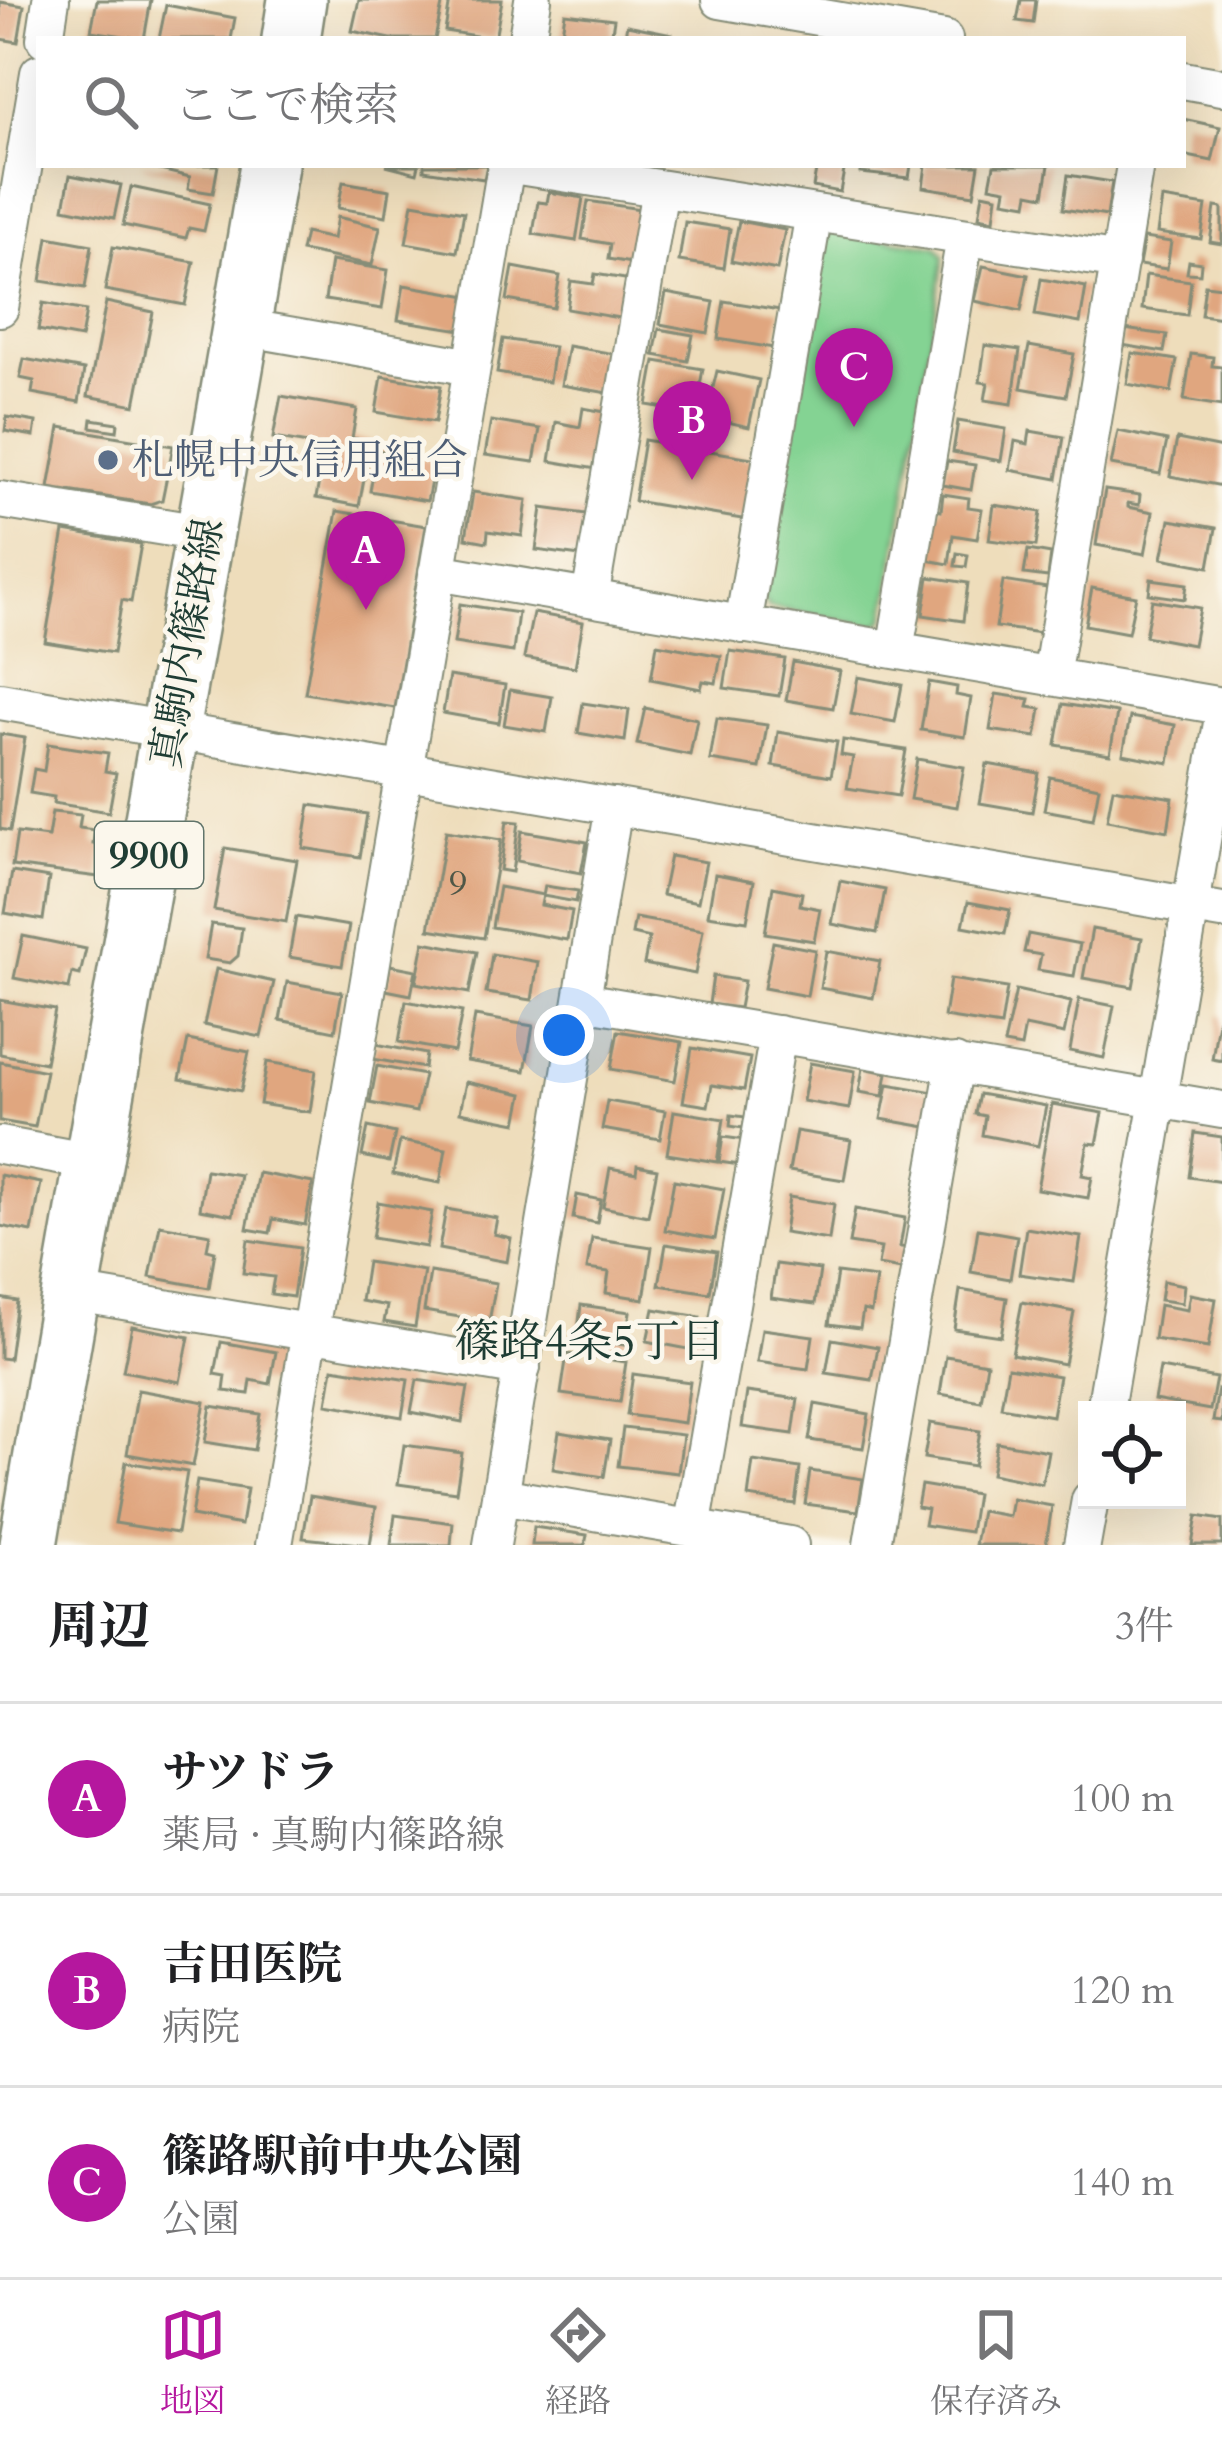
<!DOCTYPE html>
<html lang="ja">
<head>
<meta charset="utf-8">
<style>
  :root { --surface:#fff; --page:#f6f6f6; --text:#202124; --muted:#757577; --line:#e0e0e0; --accent:#b5179e }
  body { margin:0; font-family:Cardo,"Noto Serif JP",serif; background:var(--page); color:var(--text) }
  .controls { position:absolute; right:36px; bottom:36px; display:grid; overflow:hidden; border-radius:0px; box-shadow:0 12px 48px #0002 }
  .controls button { width:108px; height:108px; display:grid; place-items:center; padding:0; border:0; border-bottom:3px solid var(--line); background:var(--surface); color:var(--text); font:60px sans-serif }
  .you { position:absolute; left:564px; top:1035px; width:42px; height:42px; margin:-30px; border:9px solid #fff; border-radius:50%; background:#1a73e8; box-shadow:0 0 0 18px #1a73e833 }
  .badge { display:grid; place-items:center; width:78px; height:78px; border-radius:50%; background:var(--accent); color:#fff; font-size:39px; font-weight:700 }
  .pin { position:absolute; translate:-50% -99px; filter:drop-shadow(0 3px 6px #0008) }
  .pin::after { content:''; position:absolute; top:63px; width:42px; height:36px; background:inherit; clip-path:polygon(0 0,100% 0,50% 100%) }
  .list { margin:0; padding:0; list-style:none }
  h2 { display:flex; justify-content:space-between; align-items:center; height:156px; margin:0; padding:0 48px; font-size:51px }
  h2 small { font-size:39px; font-weight:400; color:var(--muted) }
  .list li { display:grid; grid-template-columns:78px 1fr auto; gap:36px; align-items:center; box-sizing:border-box; height:192px; padding:0 48px; border-top:3px solid var(--line) }
  .list b { display:block; font-size:45px; white-space:nowrap }
  .list p { margin:0; font-size:39px; white-space:nowrap; color:var(--muted) }
  .list em { font-size:39px; font-style:normal; color:var(--muted) }
  .icon { flex:none; width:66px; height:66px; fill:none; stroke:currentColor; stroke-width:2; stroke-linecap:round; stroke-linejoin:round }
  .map { position:relative; flex:none; width:1222px; height:1545px; overflow:hidden }
  .search { position:absolute; background:var(--surface); box-shadow:0 12px 48px #0002; left:36px; right:36px; top:36px; height:132px; display:flex; align-items:center; gap:30px; box-sizing:border-box; padding:0 42px; border-radius:0px; color:var(--muted); font-size:45px }
  .sheet { height:732px; background:var(--surface) }
  nav { display:flex; justify-content:space-around; align-items:center; box-sizing:border-box; height:168px; border-top:3px solid var(--line); background:var(--surface); font-size:33px; color:var(--muted) }
  nav a { display:grid; justify-items:center; gap:6px }
  nav .on { color:var(--accent) }
  .map>svg:first-child { display:block }
  .green { fill:#84d393; stroke:#528864; stroke-width:3 }
  .building { fill:#e0a67f }
  .lines { fill:none; stroke-linecap:round; stroke-linejoin:round }
  .minor-casing { stroke:#868d78; stroke-width:40 }
  .primary-casing { stroke:#868d78; stroke-width:62 }
  .minor { stroke:#fff; stroke-width:36 }
  .primary { stroke:#fff; stroke-width:57 }
  .service-dot { fill:#5c6f8a; stroke:#fbf7ec; stroke-width:4.5 }
  .labels { text-anchor:middle; dominant-baseline:central; stroke-width:9; stroke-linejoin:round; paint-order:stroke }
  .number-label { font-size:36px; fill:#4f5747 }
  .shield { fill:#fbf7ec; stroke:#61756b; stroke-width:3 }
  .shield-label { font-size:39px; font-weight:bold; fill:#1f3d34 }
  .service-label { font-size:42px; fill:#4e5e75; stroke:#fbf7ec; text-anchor:start }
  .street-label { font-size:42px; fill:#1f3d34; stroke:#fbf7ec }
  .neighbourhood-label { font-size:45px; fill:#1f3d34; stroke:#fbf7ec }
</style>
</head>
<body>
<div class="map">
<svg width="1222" height="1545" viewBox="0 0 1222 1545">
  <rect width="100%" height="100%" fill="#fbf7ec"/>
  <filter id="ink" filterUnits="userSpaceOnUse"><feTurbulence type="fractalNoise" baseFrequency=".00833" numOctaves="2"/><feDisplacementMap in="SourceGraphic" scale="24" xChannelSelector="R" yChannelSelector="G"/><feConvolveMatrix kernelMatrix="1 2 1 2 8 2 1 2 1" color-interpolation-filters="sRGB"/></filter>
  <filter id="wash" filterUnits="userSpaceOnUse"><feTurbulence type="fractalNoise" baseFrequency=".004" numOctaves="4" result="noise"/><feDisplacementMap in="SourceGraphic" scale="48" xChannelSelector="R" yChannelSelector="G"/><feGaussianBlur stdDeviation="2.7" result="paint"/><feColorMatrix in="noise" values="0 0 0 0 0 0 0 0 0 0 0 0 0 0 0 0 0 1.4 0 .05"/><feComposite in="paint" operator="in"/></filter>
  <g filter="url(#wash)">
    <rect width="100%" height="100%" fill="#edb"/>
    <path class="green" d="M831,230L937,247L944,256L885,619L875,626L768,607L762,597L824,235Z"/>
    <g id="blocks">
      <path class="building" d="M97,0H151L144,39L91,31Z
        M359,0H443L435,39H391L352,31Z
        M450,0H502L495,39L445,31Z
        M1021,0H1036L1033,23L1017,21Z
        M0,2L24,6L18,42L0,39Z
        M166,5L235,18L231,39H159Z
        M565,13L614,19L611,39H561Z
        M627,25L672,34L671,39H624Z
        M1183,119L1220,127L1212,161L1183,155Z
        M139,165H218L213,193L188,189L190,177Z
        M386,165H419L417,173Z
        M424,165H487L484,179L424,170Z
        M817,165H845L840,192L813,187Z
        M861,165H911L909,178L860,173Z
        M926,165H979L974,195L923,187Z
        M994,165H1049L1044,196L1029,193L1027,204L1004,200L1006,189L990,186Z
        M70,175L121,185L114,218L64,208Z
        M1068,175L1112,182L1107,216L1063,209Z
        M343,182L390,190L386,216L338,208Z
        M131,187L210,204L204,231L189,228L186,238L123,225Z
        M549,192L583,198L576,241L533,234L538,202L547,203Z
        M983,193L997,196L994,220L979,217Z
        M1162,199L1206,206L1201,239L1157,233Z
        M588,201L640,209L631,263L608,259L610,244L582,239Z
        M413,203L464,212L457,252L406,243Z
        M1215,207L1222,208V244L1210,242Z
        M337,217L380,227L372,265L301,251L305,233L333,239Z
        M739,221L785,230L777,270L731,261Z
        M685,222L730,229L724,268L679,261Z
        M48,237L92,245L85,288L41,281Z
        M1144,238L1171,242L1167,269L1139,265Z
        M113,247L194,262L185,305L105,290Z
        M331,261L388,270L382,309L325,300Z
        M1189,261L1201,263L1200,274L1187,273Z
        M983,266L1028,275L1021,311L975,301Z
        M513,267L560,276L554,308L507,300Z
        M595,274L631,280L625,319L567,309L571,281L593,284Z
        M1146,275L1191,281L1187,315L1142,309Z
        M1041,279L1086,287L1080,323L1035,315Z
        M404,285L468,296L462,330L398,320Z
        M1205,285L1222,287V318L1201,315Z
        M666,293L714,302L708,333L660,324Z
        M724,301L780,310L774,348L718,339Z
        M106,302L153,312L135,405L88,396Z
        M43,303L86,311L81,338L38,330Z
        M659,329L693,335L688,361L654,355Z
        M1124,329L1167,335L1164,352L1122,345Z
        M503,339L554,347L549,382L497,373Z
        M985,345L1020,350L1012,404L985,400L988,383L980,382Z
        M568,346L615,354L608,393L561,385Z
        M1029,346L1074,354L1066,396L1021,388Z
        M1132,353L1177,360L1171,392L1127,384Z
        M1191,354L1213,357L1212,366L1222,367V406L1184,400Z
        M24,359L84,370L79,402L32,393L34,381L20,378Z
        M655,361L703,369L695,413L647,405Z
        M717,371L759,380L749,427L706,417Z
        M382,376L441,386L435,422L376,412Z
        M281,396L357,409L352,438L371,441L359,506L316,498L325,447L273,438Z
        M583,408L605,412L596,469L550,461L556,422L580,427Z
        M7,417L36,422L34,436L5,431Z
        M92,419L118,423L117,431L91,427Z
        M491,421L540,429L534,462L485,455Z
        M958,421L1006,429L1001,461L953,452Z
        M60,427L173,446L162,500L150,504L49,488Z
        M1030,431L1064,437L1057,479L1010,470L1015,441L1028,444Z
        M1118,431L1167,441L1160,474L1111,465Z
        M1177,439L1222,448V486L1170,476Z
        M644,440L758,459L748,520L634,501Z
        M377,450L435,461L427,501L370,491Z
        M947,461L975,465L971,490L943,485Z
        M1105,490L1140,495L1139,505L1128,503V507L1153,512L1145,554L1096,545Z
        M473,492L527,500L522,536L488,531L487,542L466,538Z
        M943,494L969,498L968,507L982,509L977,539L953,535L949,564L927,560L930,509L941,511Z
        M994,505L1041,512L1036,546L989,540Z
        M542,508L586,514L580,556L536,550Z
        M337,511L426,526L395,708L305,693Z
        M1170,520L1216,528L1209,567L1162,558Z
        M64,531L141,544L131,602L122,600L113,653L45,642Z
        M1028,550L1051,554L1048,577L1024,574Z
        M957,553L968,555L966,567L955,566Z
        M929,577L968,583L963,621L923,615Z
        M1151,579L1187,584L1185,599L1149,594Z
        M1003,581L1047,588L1041,633L996,627Z
        M1092,588L1136,596L1128,633L1085,625Z
        M1152,600L1200,608L1193,645L1145,636Z
        M460,604L518,613L513,652L454,643Z
        M533,613L583,622L575,667L524,658Z
        M657,644L721,656L716,683L703,681L701,689L651,679Z
        M730,651L785,659L779,696L724,688Z
        M793,662L840,671L833,708L786,700Z
        M449,676L505,685L499,723L443,713Z
        M858,677L902,685L895,722L851,714Z
        M929,682L957,687L956,695L971,698L965,737L921,730Z
        M510,690L552,697L546,732L504,725Z
        M996,694L1030,699L1028,707L1041,709L1036,737L990,730Z
        M583,703L629,710L625,741L578,733Z
        M1063,704L1117,713L1110,754L1056,745Z
        M645,708L697,719L690,755L637,744Z
        M1130,717L1175,725L1169,763L1123,754Z
        M717,718L767,725L760,768L710,760Z
        M778,732L837,742L831,776L773,766Z
        M0,734L25,738L10,831L0,829Z
        M843,740L906,750L898,796L847,788L853,757L841,755Z
        M48,744L108,753L105,771L116,773L109,812L53,803L54,797L30,793L34,769L44,771Z
        M917,759L964,767L957,807L910,799Z
        M987,764L1039,773L1032,812L980,803Z
        M1050,777L1099,787L1093,819L1044,810Z
        M1113,788L1173,798L1168,831L1107,820Z
        M310,805L367,814L360,857L303,848Z
        M52,812L81,815L79,828L95,830L93,844L104,846L99,877L12,866L17,833L48,837Z
        M507,821L519,822L512,872L500,870Z
        M446,831L501,840L484,938L429,929Z
        M522,831L587,842L581,873L517,861Z
        M225,848L297,860L286,922L214,910Z
        M670,856L706,862L698,902L662,895Z
        M12,872L49,878L43,920L5,913Z
        M715,874L754,881L747,921L708,915Z
        M840,881L885,890L877,933L832,924Z
        M545,886L578,891L576,902L543,896Z
        M499,887L543,895L541,905L572,911L567,940L492,927Z
        M773,887L802,893L800,905L820,909L814,941L765,933Z
        M968,902L1010,910L1005,934L963,926Z
        M296,917L349,926L342,966L289,957Z
        M635,918L703,930L695,974L644,964L649,938L632,934Z
        M211,924L242,928L238,956L230,963L205,959Z
        M1092,929L1142,938L1133,987L1083,978Z
        M1028,934L1080,944L1074,976L1038,970L1041,955L1024,952Z
        M23,936L86,949L80,975L72,973L69,989L14,978Z
        M424,942L477,952L469,993L416,983Z
        M773,942L815,950L807,996L764,988Z
        M826,951L880,961L873,998L820,988Z
        M492,954L538,962L532,1000L486,993Z
        M390,965L416,970L411,995L386,990Z
        M216,969L274,982L261,1037L204,1025Z
        M713,976L744,981L739,1008L709,1004Z
        M950,979L1007,988L1001,1026L944,1017Z
        M287,982L342,992L335,1031L280,1020Z
        M1016,990L1071,1002L1064,1034L1025,1026L1021,1047L1004,1044Z
        M1079,999L1114,1006L1104,1058L1070,1051Z
        M0,1000L55,1010L45,1063L0,1054Z
        M406,1001L462,1012L454,1052L399,1042Z
        M1219,1015L1222,1016V1061L1212,1059Z
        M475,1016L533,1026L525,1071L467,1061Z
        M618,1031L682,1042L675,1081L611,1069Z
        M188,1040L249,1052L241,1091L180,1079Z
        M376,1044L426,1054L424,1068L373,1059Z
        M692,1048L750,1058L744,1090L712,1085L708,1106L683,1102Z
        M0,1062L46,1071L35,1127L0,1121Z
        M267,1062L316,1070L310,1112L260,1104Z
        M810,1063L855,1071L849,1109L803,1101Z
        M377,1066L424,1075L416,1112L370,1103Z
        M863,1068L887,1073L883,1096L859,1092Z
        M466,1082L523,1094L517,1123L460,1112Z
        M888,1084L939,1093L932,1128L881,1119Z
        M979,1094L1046,1106L1038,1146L982,1135L985,1116L975,1114Z
        M607,1101L665,1111L660,1139L602,1129Z
        M1052,1104L1103,1113L1097,1144L1088,1143L1082,1175L1092,1177L1088,1198L1037,1189Z
        M674,1111L724,1119L717,1162L667,1154Z
        M731,1115L745,1117L743,1128L730,1126Z
        M368,1127L395,1133L389,1162L362,1156Z
        M796,1131L851,1140L844,1180L789,1171Z
        M1195,1133L1222,1137V1182L1189,1177Z
        M723,1137L745,1140L740,1165L719,1162Z
        M400,1141L446,1149L440,1183L393,1174Z
        M637,1165L657,1169L648,1216L603,1207L610,1168L636,1173Z
        M206,1170L240,1175L233,1215L200,1209Z
        M258,1173L313,1183L305,1225L273,1219L270,1233L247,1229Z
        M0,1175L41,1183L32,1232L0,1226Z
        M674,1180L724,1189L715,1239L665,1230Z
        M577,1195L601,1200L597,1223L573,1218Z
        M789,1197L834,1204L829,1240L784,1233Z
        M378,1202L432,1212L426,1247L372,1238Z
        M446,1209L497,1218L494,1234L511,1238L507,1262L439,1249Z
        M855,1209L905,1218L900,1247L911,1248L907,1270L878,1265L881,1248L849,1243Z
        M160,1225L210,1234L207,1249L215,1251L209,1288L150,1277Z
        M1026,1228L1081,1237L1074,1282L1019,1274Z
        M978,1229L1017,1236L1010,1279L971,1272Z
        M592,1238L652,1247L644,1299L606,1293L609,1272L587,1269Z
        M248,1240L300,1248L293,1297L271,1294L274,1277L243,1273Z
        M666,1244L717,1252L710,1293L659,1285Z
        M367,1262L424,1271L415,1327L384,1322L387,1306L361,1301Z
        M776,1264L820,1270L815,1304L771,1298Z
        M430,1272L496,1283L489,1322L424,1311Z
        M837,1273L876,1278L871,1312L863,1310L860,1328L829,1324Z
        M1163,1281L1184,1285L1182,1303L1160,1300Z
        M960,1290L1007,1298L1001,1336L954,1329Z
        M1190,1294L1216,1299L1208,1348L1154,1339L1159,1305L1187,1310Z
        M0,1298L17,1301L9,1359L0,1358Z
        M1022,1302L1074,1312L1064,1364L1012,1354Z
        M581,1305L630,1312L625,1345L577,1338Z
        M654,1309L700,1317L693,1350L647,1341Z
        M132,1326L189,1337L180,1382L123,1371Z
        M762,1329L813,1336L808,1369L757,1362Z
        M832,1339L878,1347L872,1380L826,1373Z
        M221,1342L276,1352L270,1384L251,1380L249,1394L224,1391L226,1376L215,1374Z
        M567,1354L626,1362L620,1402L561,1394Z
        M946,1356L987,1363L981,1401L940,1394Z
        M1008,1367L1059,1376L1052,1416L1001,1407Z
        M333,1368L408,1380L402,1417L327,1404Z
        M1160,1368L1216,1378L1210,1410L1154,1400Z
        M633,1374L690,1382L684,1423L627,1415Z
        M417,1380L468,1388L462,1422L411,1412Z
        M1218,1389L1222,1390V1422L1213,1421Z
        M138,1390L205,1402L193,1466L127,1454Z
        M747,1392L798,1399L793,1434L742,1427Z
        M815,1404L869,1414L863,1448L809,1440Z
        M211,1406L260,1414L254,1450L205,1442Z
        M930,1423L980,1431L974,1466L924,1458Z
        M623,1428L683,1435L678,1473L618,1466Z
        M559,1432L610,1440L604,1477L553,1469Z
        M997,1442L1048,1451L1042,1484L991,1474Z
        M404,1445L462,1453L456,1492L398,1484Z
        M753,1461L800,1468L795,1504L748,1497Z
        M126,1462L187,1472L177,1533L115,1523Z
        M810,1471L863,1479L858,1511L805,1504Z
        M197,1481L247,1489L241,1525L191,1516Z
        M921,1485L976,1494L970,1532L924,1525L927,1509L917,1507Z
        M310,1496L376,1507L370,1545L303,1538Z
        M1012,1499L1052,1506L1046,1545H975L981,1511L1009,1516Z
        M395,1515L453,1523L451,1545H391Z
        M1197,1516L1222,1520V1545H1192Z
        M534,1527L587,1535L585,1545H532Z"/>
    </g>
  </g>
  <g filter="url(#ink)">
    <use href="#blocks" fill-opacity="0" stroke="#868d78" stroke-width="3"/>
    <g class="lines">
      <defs>
        <path id="minor" d="M720,0L944,39
          M45,39L51,0
          M527,39L533,0
          M1183,80L1222,87
          M512,165L1120,261
          M0,308L39,73
          M242,327L472,367
          M0,500L207,534
          M437,572L1222,706
          M590,598L660,189
          M743,625L814,213
          M895,650L965,237
          M1051,677L1135,165
          M0,701L1222,911
          M582,1001L1222,1110
          M0,1145L91,1162
          M70,1292L522,1368
          M1105,1410L1222,723
          M500,1496L790,1545
          M692,1529L778,1034
          M274,1545L506,165
          M492,1545L614,806
          M872,1545L955,1063
          M1082,1545L1090,1500"/>
        <path id="primary" d="M291,39L297,0
          M28,1545C104,1084 191,625 269,165"/>
      </defs>
      <use href="#minor" class="minor-casing"/>
      <use href="#primary" class="primary-casing"/>
      <use href="#minor" class="minor"/>
      <use href="#primary" class="primary"/>
    </g>
  </g>
  <circle class="service-dot" cx="108" cy="460" r="12"/>
  <g class="labels">
    <g class="number-label">
      <text x="458" y="883">9</text>
    </g>
    <rect class="shield" x="95" y="822" width="108" height="66" rx="9"/>
    <g class="shield-label">
      <text x="149" y="855">9900</text>
    </g>
    <g class="service-label">
      <text x="132" y="460">札幌中央信用組合</text>
    </g>
    <g class="street-label">
      <text transform="translate(187 643) rotate(-80)">真駒内篠路線</text>
    </g>
    <g class="neighbourhood-label">
      <text x="590" y="1341">篠路4条5丁目</text>
    </g>
  </g>
</svg>
<div class="controls">
<button><svg class="icon" aria-label="locate" viewBox="0 0 24 24"><circle cx="12" cy="12" r="6"/><path d="M12 2v4M12 18v4M2 12h4M18 12h4"/></svg></button>
</div>
<div class="you"></div>
<div class="pin badge" style="left:366px;top:610px">A</div>
<div class="pin badge" style="left:692px;top:480px">B</div>
<div class="pin badge" style="left:854px;top:427px">C</div>
<div class="search"><svg class="icon" aria-label="search" viewBox="0 0 24 24"><circle cx="10" cy="10" r="6"/><path d="M15 15l6 6"/></svg>ここで検索</div>
</div>
<section class="sheet">
<h2>周辺<small>3件</small></h2>
<ul class="list">
<li><span class="badge">A</span><div><b>サツドラ</b><p>薬局 · 真駒内篠路線</p></div><em>100 m</em></li>
<li><span class="badge">B</span><div><b>吉田医院</b><p>病院</p></div><em>120 m</em></li>
<li><span class="badge">C</span><div><b>篠路駅前中央公園</b><p>公園</p></div><em>140 m</em></li>
</ul>
</section>
<nav>
<a class="on"><svg class="icon" aria-label="map" viewBox="0 0 24 24"><path d="M3 6l6-2 6 2 6-2v14l-6 2-6-2-6 2zM9 4v14M15 6v14"/></svg>地図</a>
<a><svg class="icon" aria-label="directions" viewBox="0 0 24 24"><path d="M12 3l9 9-9 9-9-9zM9 14v-3h6M13 9l2 2-2 2"/></svg>経路</a>
<a><svg class="icon" aria-label="saved" viewBox="0 0 24 24"><path d="M7 4h10v16l-5-4-5 4z"/></svg>保存済み</a>
</nav>
</body>
</html>
